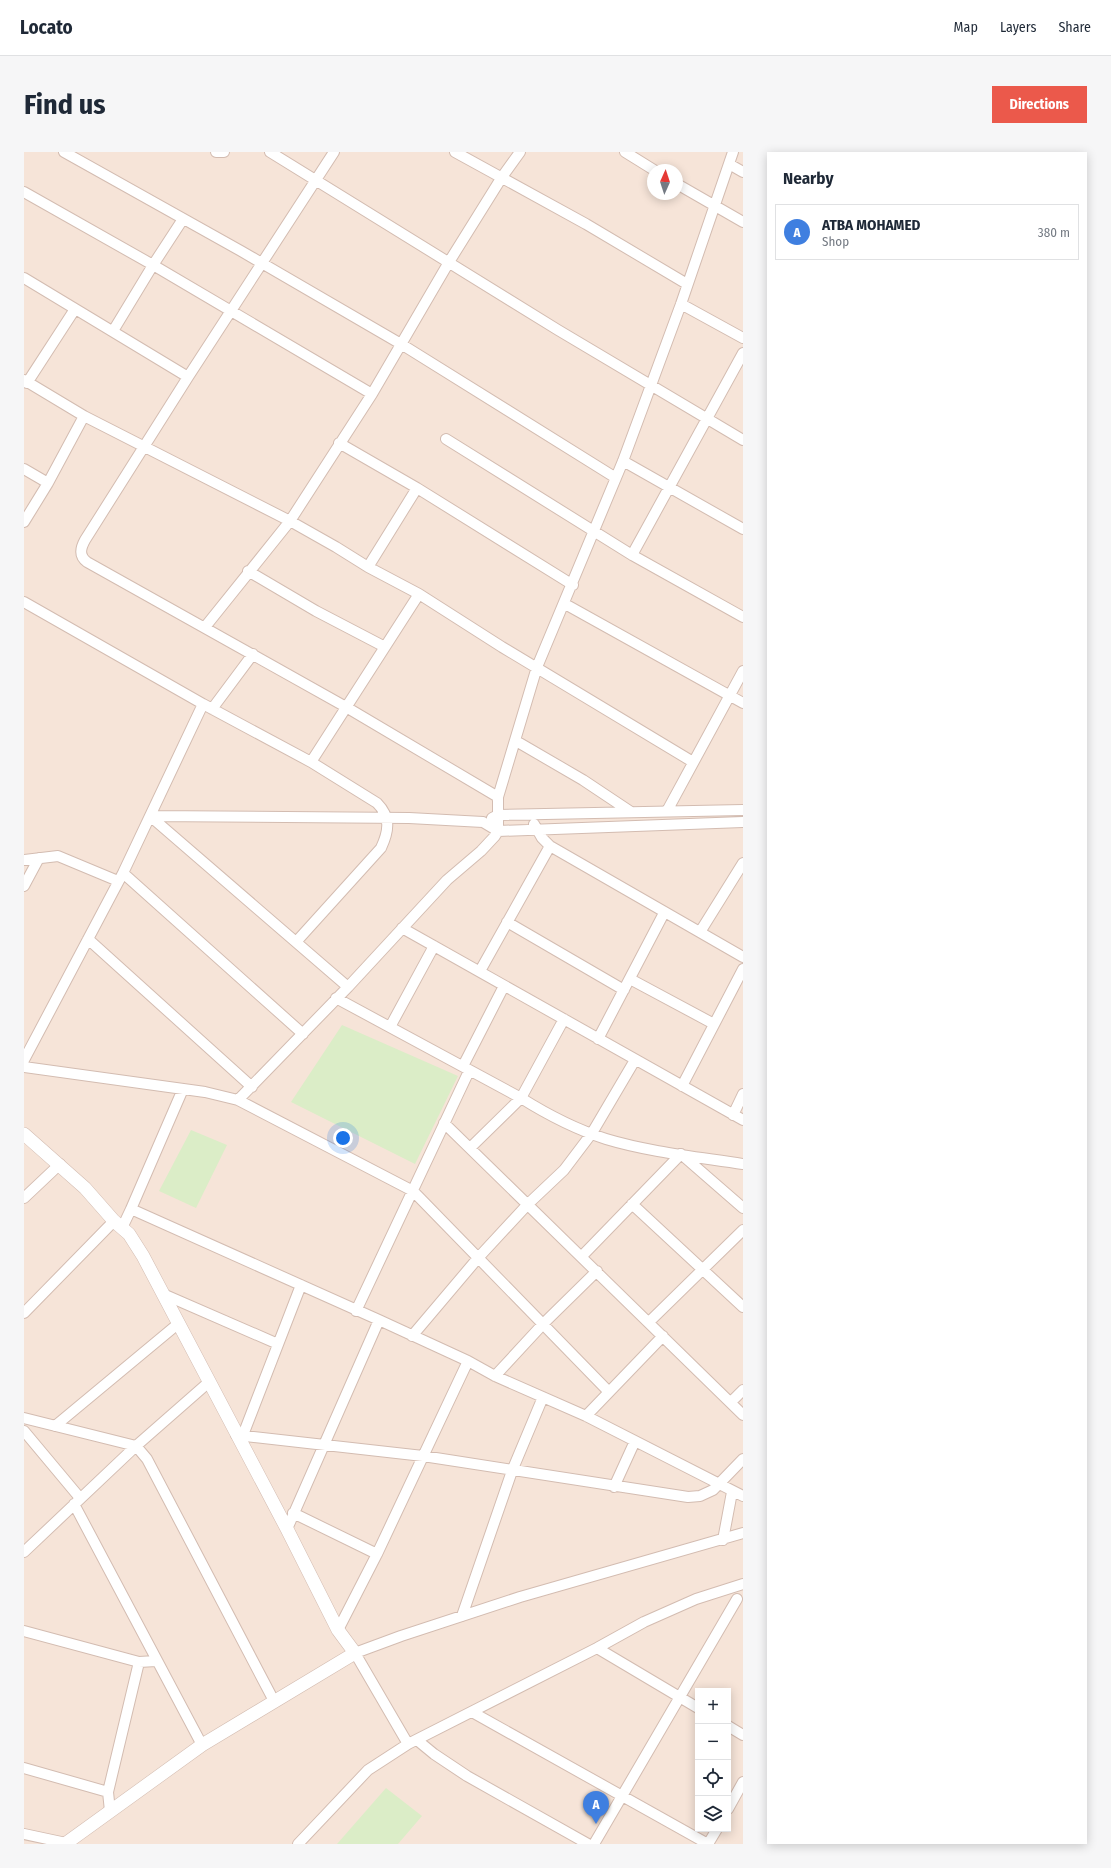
<!DOCTYPE html>
<html lang="en">
<head>
<meta charset="utf-8">
<style>
  :root { --surface:#fff; --page:#f6f6f7; --text:#1f2937; --muted:#747a83; --line:#e0e1e3; --accent:#eb594b }
  body { margin:0; font-family:"Fira Sans Condensed",sans-serif; background:var(--page); color:var(--text) }
  .controls { position:absolute; right:12px; bottom:12px; display:grid; overflow:hidden; border-radius:0px; box-shadow:0 2px 10px #0003 }
  .controls button { width:36px; height:36px; display:grid; place-items:center; padding:0; border:0; border-bottom:1px solid var(--line); background:var(--surface); color:var(--text); font:20px sans-serif }
  .compass { position:absolute; left:623px; top:12px; width:36px; height:36px; border-radius:50%; background:var(--surface); box-shadow:0 2px 10px #0003; rotate:3deg }
  .you { position:absolute; left:319px; top:986px; width:14px; height:14px; margin:-10px; border:3px solid #fff; border-radius:50%; background:#1a73e8; box-shadow:0 0 0 6px #1a73e833 }
  .badge { display:grid; place-items:center; width:26px; height:26px; border-radius:50%; background:var(--accent); color:#fff; font-size:13px; font-weight:700 }
  .pin { position:absolute; translate:-50% -33px; filter:drop-shadow(0 1px 2px #0008) }
  .pin::after { content:''; position:absolute; top:21px; width:14px; height:12px; background:inherit; clip-path:polygon(0 0,100% 0,50% 100%) }
  .list { margin:0; padding:0; list-style:none }
  h2 { display:flex; justify-content:space-between; align-items:center; height:52px; margin:0; padding:0 16px; font-size:17px }
  h2 small { font-size:13px; font-weight:400; color:var(--muted) }
  .list li { display:grid; grid-template-columns:26px 1fr auto; gap:12px; align-items:center; box-sizing:border-box; height:56px; margin:0 8px 8px; padding:0 8px; border:1px solid var(--line); border-radius:0px }
  .list b { display:block; font-size:15px; white-space:nowrap }
  .list p { margin:0; font-size:13px; white-space:nowrap; color:var(--muted) }
  .list em { font-size:13px; font-style:normal; color:var(--muted) }
  .icon { flex:none; width:22px; height:22px; fill:none; stroke:currentColor; stroke-width:2; stroke-linecap:round; stroke-linejoin:round }
  .map { position:relative; flex:none; width:719px; height:1692px; overflow:hidden; border-radius:0px }
  header { display:flex; align-items:center; gap:24px; box-sizing:border-box; height:56px; padding:0 20px; background:var(--surface); border-bottom:1px solid var(--line) }
  header strong { font-size:19px }
  nav { display:flex; gap:22px; margin-inline-start:auto; font-size:14px }
  .intro { display:flex; align-items:center; justify-content:space-between; box-sizing:border-box; height:96px; padding:0 24px }
  h1 { margin:0; font-size:28px }
  .button { padding:10px 18px; border-radius:0px; background:var(--accent); color:#fff; font-size:14px; font-weight:700 }
  main { display:flex; gap:24px; padding:0 24px }
  aside { flex:1; background:var(--surface); border-radius:0px; box-shadow:0 2px 10px #0003 }
  .map>svg:first-child { display:block }
  .residential { fill:#f6e4d8; fill-rule:evenodd }
  .garden { fill:#dbedc7 }
  .lines { fill:none; stroke-linecap:round; stroke-linejoin:round }
  .minor-casing { stroke:#d3bcb1; stroke-width:12 }
  .tertiary-casing { stroke:#d3bcb1; stroke-width:14 }
  .minor { stroke:#fff; stroke-width:10 }
  .tertiary { stroke:#fff; stroke-width:13 }
</style>
</head>
<body>
<header>
<strong>Locato</strong>
<nav><a>Map</a><a>Layers</a><a>Share</a></nav>
</header>
<div class="intro"><h1>Find us</h1><a class="button">Directions</a></div>
<main>
<div class="map">
<svg width="719" height="1692" viewBox="0 0 719 1692">
  <rect width="100%" height="100%" fill="#fdf3ea"/>
  <path class="residential" d="M0,0H719V1692H0ZM629,18H653V42H629ZM674,1539H704V1677H674Z"/>
  <path class="garden" d="M318,873L434,924L391,1012L267,950Z
    M167,978L203,993L172,1056L135,1039Z
    M362,1636L398,1664L374,1692H313Z"/>
  <g class="lines">
    <defs>
      <path id="minor" d="M40,0L217,99L377,192L592,326
        M192,0H200
        M246,0L534,178L719,288
        M310,0L164,225L61,388C56,397 55,404 63,410L322,555L474,645
        M431,0L562,72L663,132
        M601,0L630,18
        M705,12L719,20
        M653,32L719,70
        M0,40L129,113L348,242
        M0,126L164,225
        M657,152L719,186
        M89,179L129,113L159,67
        M0,228L60,264L266,369L312,395L344,415L395,442L478,495L669,610
        M3,231L51,157
        M422,287L608,403L719,465
        M315,291L393,336L549,433
        M599,309L719,377
        M0,317L24,331
        M0,370L24,331L60,264
        M608,403L719,201
        M344,415L393,336
        M224,419L292,459L361,495
        M0,450L179,552L287,610L353,651C367,665 365,679 357,696L272,790
        M541,452L719,551
        M181,475L266,369L348,242L425,110L478,25L496,0
        M188,557L229,502
        M492,589L559,628L607,660
        M287,610L395,442
        M643,659L719,519
        M126,664L385,666L459,670L474,679L719,670
        M126,664L324,835
        M468,666L474,663L719,658
        M510,672L518,686L526,694L719,805
        M0,708L34,704L94,729
        M99,721L279,882
        M0,734L15,706
        M483,770L600,838
        M378,776L719,968
        M676,780L719,711
        M64,787L228,935
        M456,819L526,694
        M606,827L690,872
        M312,846L497,946C524,963 551,977 582,987C625,1000 674,1005 719,1012
        M366,875L410,794
        M574,887L640,761
        M0,908L99,721L179,552
        M439,914L480,834
        M0,915L181,940L214,948L389,1039L585,1240
        M658,934L719,817
        M214,948L324,835L423,728L457,699L471,684L474,679V645L513,515L599,309L657,152L709,0
        M709,963L719,942
        M420,971L719,1263
        M446,996L497,946L540,867
        M0,1046L36,1012
        M608,1052L719,1155
        M107,1057L159,937
        M98,1076L107,1057L355,1168L444,1209L471,1224L562,1264L719,1344
        M558,1104L657,1002L719,1056
        M139,1142L254,1192
        M332,1159L445,919
        M0,1161L90,1069
        M625,1170L719,1078
        M388,1184L454,1106L504,1052L540,1018L568,981L611,908
        M471,1224L519,1172L573,1119
        M707,1250L719,1238
        M562,1264L639,1184
        M0,1266L112,1294L123,1307L250,1549
        M31,1274L155,1171
        M0,1279L56,1346
        M212,1283L399,1304L664,1345L676,1344L689,1338L719,1307
        M219,1283L277,1133
        M590,1335L611,1289
        M50,1352L178,1593
        M269,1361L353,1402
        M263,1377L355,1168
        M699,1388L708,1340
        M0,1400L112,1294L185,1230
        M438,1464L488,1319L519,1245
        M314,1478L353,1402L444,1209
        M0,1479L115,1510L132,1509
        M573,1496L674,1556
        M448,1560L684,1692
        M704,1574L719,1583
        M393,1588L410,1602L443,1624L564,1692
        M384,1592L331,1501L377,1484L496,1445L719,1381
        M0,1616L84,1640
        M704,1657L719,1630
        M86,1659L84,1640L115,1510
        M0,1682L42,1691
        M274,1692L344,1618L384,1592L573,1496L620,1470L672,1447L719,1432
        M570,1692L713,1447
        M684,1692L693,1677"/>
      <path id="tertiary" d="M0,982L61,1036L90,1069L105,1082L119,1104L263,1377L314,1478L331,1501L178,1593L41,1692"/>
    </defs>
    <use href="#minor" class="minor-casing"/>
    <use href="#tertiary" class="tertiary-casing"/>
    <use href="#minor" class="minor"/>
    <use href="#tertiary" class="tertiary"/>
  </g>
</svg>
<div class="controls">
<button>+</button>
<button>−</button>
<button><svg class="icon" aria-label="locate" viewBox="0 0 24 24"><circle cx="12" cy="12" r="6"/><path d="M12 2v4M12 18v4M2 12h4M18 12h4"/></svg></button>
<button><svg class="icon" aria-label="layers" viewBox="0 0 24 24"><path d="M12 4l9 5-9 5-9-5zM3 14l9 5 9-5"/></svg></button>
</div>
<svg class="compass" viewBox="-18 -18 36 36"><path d="M0-13l5 13h-10z" fill="#e53935"/><path d="M0 13l5-13h-10z" fill="#747a83"/></svg>
<div class="you"></div>
<div class="pin badge" style="left:572px;top:1672px;background:#3f7fe0">A</div>
</div>
<aside>
<h2>Nearby<small></small></h2>
<ul class="list">
<li><span class="badge" style="background:#3f7fe0">A</span><div><b>ATBA MOHAMED</b><p>Shop</p></div><em>380 m</em></li>
</ul>
</aside>
</main>
</body>
</html>
